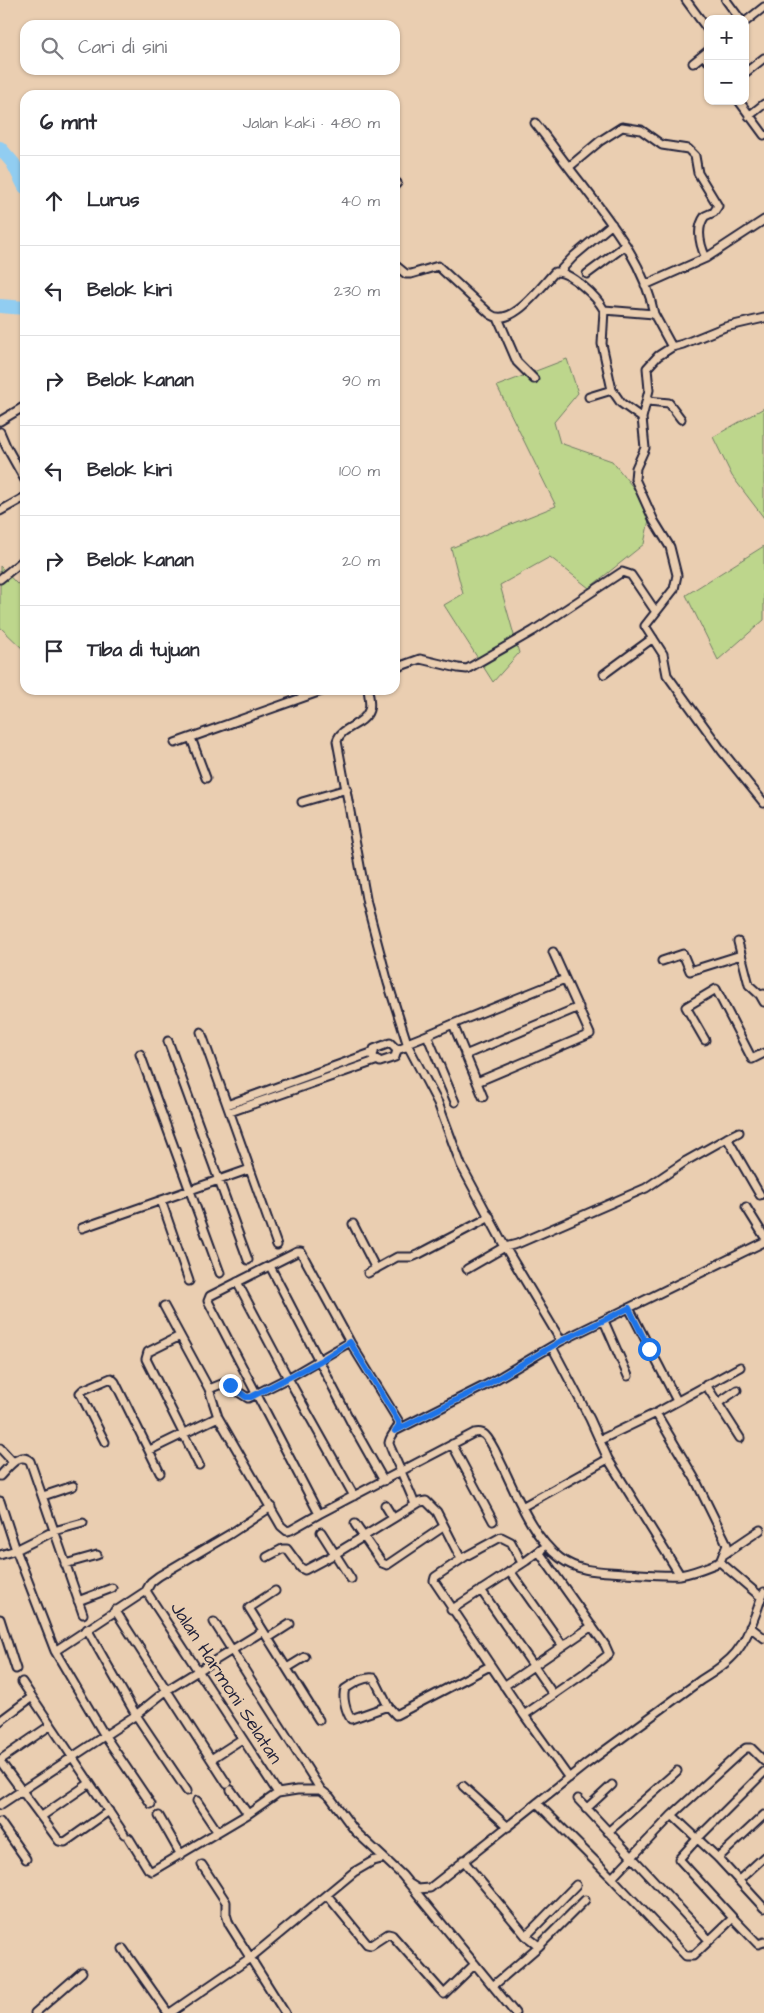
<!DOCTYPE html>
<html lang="id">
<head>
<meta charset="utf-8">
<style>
  :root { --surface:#fff; --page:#f7f7f7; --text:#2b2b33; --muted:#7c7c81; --line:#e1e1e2 }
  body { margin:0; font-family:"Architects Daughter",sans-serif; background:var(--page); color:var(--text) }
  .controls { position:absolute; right:15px; top:15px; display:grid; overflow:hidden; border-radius:10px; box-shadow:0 1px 4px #0004 }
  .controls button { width:45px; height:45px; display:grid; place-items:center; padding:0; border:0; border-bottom:1px solid var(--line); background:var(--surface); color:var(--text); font:25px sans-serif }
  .stop { position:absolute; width:15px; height:15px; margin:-11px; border:4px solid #1a73e8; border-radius:50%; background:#fff }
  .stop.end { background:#1a73e8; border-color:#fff; box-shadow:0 1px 5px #0008 }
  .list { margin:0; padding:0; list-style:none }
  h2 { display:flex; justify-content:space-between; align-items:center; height:65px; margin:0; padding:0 20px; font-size:21px }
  h2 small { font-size:16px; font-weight:400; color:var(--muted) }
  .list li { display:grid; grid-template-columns:32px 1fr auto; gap:15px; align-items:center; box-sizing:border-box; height:90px; padding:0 20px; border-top:1px solid var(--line) }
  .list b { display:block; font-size:19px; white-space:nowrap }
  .list em { font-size:16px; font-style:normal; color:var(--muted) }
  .icon { flex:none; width:28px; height:28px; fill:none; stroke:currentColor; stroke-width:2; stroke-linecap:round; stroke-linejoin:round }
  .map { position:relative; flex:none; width:764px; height:2013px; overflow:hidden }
  .search { position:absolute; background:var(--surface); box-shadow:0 1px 4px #0004; left:20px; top:20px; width:380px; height:55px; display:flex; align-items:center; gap:12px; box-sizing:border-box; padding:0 18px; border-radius:15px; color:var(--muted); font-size:19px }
  .panel { position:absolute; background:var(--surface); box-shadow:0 1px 4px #0004; left:20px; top:90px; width:380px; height:605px; border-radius:15px }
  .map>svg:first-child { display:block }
  .green { fill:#bdd68c; stroke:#707c64 }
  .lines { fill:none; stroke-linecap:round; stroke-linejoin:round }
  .river { stroke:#91cdf1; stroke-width:14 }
  .street-casing { stroke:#22223b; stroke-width:11 }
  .street { stroke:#eaceb1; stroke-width:7 }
  .route { stroke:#1a73e8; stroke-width:6 }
  .labels { text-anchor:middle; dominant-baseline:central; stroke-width:5; stroke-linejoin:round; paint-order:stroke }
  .street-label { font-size:19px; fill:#22223b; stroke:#eaceb1 }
</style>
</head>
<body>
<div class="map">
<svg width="764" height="2013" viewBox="0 0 764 2013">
  <rect width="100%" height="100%" fill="#eaceb1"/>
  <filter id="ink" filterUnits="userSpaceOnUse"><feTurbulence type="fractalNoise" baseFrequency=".02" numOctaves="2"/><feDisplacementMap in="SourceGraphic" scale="10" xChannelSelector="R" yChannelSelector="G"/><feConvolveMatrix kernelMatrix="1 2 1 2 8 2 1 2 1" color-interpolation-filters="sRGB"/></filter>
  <g filter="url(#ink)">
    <path class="green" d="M567,359L578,393L554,422L560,443L612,461L651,510L644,544L589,588L550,557L500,585L519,653L493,682L444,605L463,594L451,548L556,506L497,386Z
      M764,408V518L732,476L713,437Z
      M764,546V620L718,660L686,595Z
      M0,566L17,584L25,579V651L0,627Z"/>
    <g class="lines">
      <path class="river" d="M0,148L13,163L25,187
        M0,306L25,308"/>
      <defs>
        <path id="street" d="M686,0L708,30
          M726,0L740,19
          M745,22L764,7
          M703,55L708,61
          M693,63L708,51
          M745,73L764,58
          M739,101L764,135
          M749,116L764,104
          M535,123C552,144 567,166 584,187C613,225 645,265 654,314
          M569,167L600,141L622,127L641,130L662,145L688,149L695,156L698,173L718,206L714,212L705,216C696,228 700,245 706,258
          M395,185L397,183
          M395,265L406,274H411L438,266L490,314C511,330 542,285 555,272C570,271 597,297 604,310L654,314L672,347L683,344L725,327L764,318
          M559,272L574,256L612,224
          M587,274L626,245
          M645,285L706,258L764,220
          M604,310L602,344L612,390L621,403L642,418
          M498,318L517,362L534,379
          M672,347L658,356L647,368L649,390L642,418L645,448L636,468L635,479L654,521L670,547L677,575L674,589L645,626L663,654L667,675L670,679L722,751L764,803
          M589,397L612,390
          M648,401L669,403L681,419
          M0,421L25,406
          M0,432L6,446L25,480
          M0,511L25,497
          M0,579L25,559
          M395,668L420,659L458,668L467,669L533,631L622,572L631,575L656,612
          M604,674L653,638
          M368,690C369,696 371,704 369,710C364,726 341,726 337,741L367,904L388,983L408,1046L438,1103L461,1165L505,1247L561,1341
          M191,738L206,778
          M175,743L324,690
          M302,802L347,789
          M738,942L749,985L760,995L764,994
          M662,961L683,954L690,971L741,955
          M760,995L764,1002
          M453,1024L565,979
          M201,1032L277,1245
          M427,1035L453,1024L483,1097
          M705,1040L686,1007L716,989L752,1059L764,1053
          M168,1041L248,1260
          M407,1043L427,1035L455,1102
          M397,1050L390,1043L374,1049L373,1057L380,1062L395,1057L397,1050L408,1046
          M140,1054L220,1273
          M465,1055L579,1007
          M477,1082L590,1034L553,952
          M227,1105L374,1052
          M230,1112L378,1060
          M727,1138L739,1132
          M161,1200L189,1281
          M746,1207L764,1236
          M353,1224L376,1269
          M82,1228L250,1169
          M270,1266L353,1426L384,1481
          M467,1269L505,1247L517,1244L646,1188L686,1161L727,1138L760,1195
          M368,1273L397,1257H412L419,1254L490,1217
          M164,1306L209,1389L218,1417L281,1526L287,1531L291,1530L319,1514
          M629,1308L677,1401
          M604,1321L628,1376
          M180,1336L148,1352L146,1359L199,1465
          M350,1342L399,1422C399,1429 390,1435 389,1443C389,1446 412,1495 415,1505
          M552,1347L590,1419L608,1459L680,1575
          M706,1385L740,1438
          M209,1389L224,1383L248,1398L288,1378L237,1282
          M718,1403L737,1390
          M395,1431L488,1384L561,1341L764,1242
          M600,1440L656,1413
          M105,1442L80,1393L83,1390L111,1378L115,1382L160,1473
          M452,1444L493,1521
          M0,1448L13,1462
          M150,1450L218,1417
          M0,1476C8,1468 19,1451 30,1461L83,1614
          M43,1496L73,1486
          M354,1496L288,1378L350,1342L301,1252H297L210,1296L208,1301L319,1514L474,1433C478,1432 482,1432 485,1435C492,1442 497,1455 502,1465C516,1494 533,1538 560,1558C580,1573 603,1571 626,1573C644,1574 662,1576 680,1575C694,1573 707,1567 720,1562L761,1597
          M0,1501L16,1550L55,1651L105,1736L151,1804
          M385,1505L393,1518
          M522,1507L608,1459
          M355,1524L382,1563L387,1565L443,1527
          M321,1532L335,1554L420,1502L426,1501L437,1512L461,1559
          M0,1555L16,1550L54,1531L83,1523
          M723,1555L760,1530
          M267,1557L282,1549H287L301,1568L305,1570L335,1554L351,1579
          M720,1562L727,1545L725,1540L695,1479L656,1413L740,1367
          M522,1563L511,1542L501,1537L466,1556L435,1577L434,1581L524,1715L569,1778
          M65,1564L97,1555
          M510,1571L563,1646
          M481,1590L553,1694
          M146,1591L278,1793
          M275,1591L249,1608L319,1720
          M78,1601L112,1588
          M115,1610L227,1784
          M451,1610L526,1561L542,1549
          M0,1619L16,1669
          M214,1622L321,1790L330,1797L355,1831L384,1858
          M750,1627L764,1638
          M87,1629L136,1715L187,1791
          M268,1638L290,1624
          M55,1651L146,1591L151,1582L159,1576L230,1534L271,1507
          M287,1668L305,1657
          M22,1682L124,1834
          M504,1686L592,1626
          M388,1706L351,1719C346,1712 342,1697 345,1689C352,1684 365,1676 374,1678L388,1706L396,1715L490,1666
          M524,1715L586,1672L609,1654L605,1645L539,1552
          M0,1721L32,1697
          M211,1759L242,1739
          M0,1760L51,1725
          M0,1761L59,1841L65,1842L109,1811
          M463,1786L508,1827
          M231,1790L248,1814
          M578,1799L709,1940
          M197,1801L217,1831
          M537,1803L612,1878L672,1815L742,1751L746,1748H751L764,1761
          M0,1805L136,1715L167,1690L263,1631
          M586,1809L612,1785
          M672,1815L718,1858L764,1908
          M42,1816L90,1783
          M159,1816L181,1855
          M0,1822L26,1859
          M608,1832L677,1771
          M129,1838L148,1869L152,1871L248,1814L278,1793L297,1790H321
          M718,1858L764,1815
          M463,1860L526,1936L539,1946
          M202,1865L226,1902V1914L229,1924L285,2013
          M612,1878L686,1956H693L733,1918L758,1944L764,1942
          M739,1880L764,1857
          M410,1884L418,1889L430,1888L585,1765L701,1680C734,1660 743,1649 756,1613C759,1606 760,1599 764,1592
          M327,1895L367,1944L371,1945L388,1934L392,1935L444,1994L475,1964
          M733,1918L679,1859L697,1839L764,1772
          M526,1936L576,1885
          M123,1949L168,2013
          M493,1986L539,1946L585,1900
          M35,2013L82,1972
          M170,2013L250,1958L354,1872L373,1861L384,1858L402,1875L515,2013"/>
      </defs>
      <use href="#street" class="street-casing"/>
      <use href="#street" class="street"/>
    </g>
  </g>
  <g class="lines" filter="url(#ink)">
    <path class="route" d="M230,1385L246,1397H251L320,1361L350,1342L399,1422V1425L395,1431L488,1384L561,1341L629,1308L649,1349"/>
  </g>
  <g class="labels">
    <g class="street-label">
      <text transform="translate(226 1683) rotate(57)">Jalan Harmoni Selatan</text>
    </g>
  </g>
</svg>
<div class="controls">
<button>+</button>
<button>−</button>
</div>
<div class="stop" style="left:649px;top:1349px"></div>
<div class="stop end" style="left:230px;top:1385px"></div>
<div class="search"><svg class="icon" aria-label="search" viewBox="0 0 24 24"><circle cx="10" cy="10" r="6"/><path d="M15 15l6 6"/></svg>Cari di sini</div>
<section class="panel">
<h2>6 mnt<small>Jalan kaki · 480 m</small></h2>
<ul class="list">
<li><svg class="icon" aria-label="ahead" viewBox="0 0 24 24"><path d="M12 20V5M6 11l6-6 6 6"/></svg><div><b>Lurus</b></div><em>40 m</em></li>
<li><svg class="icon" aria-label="left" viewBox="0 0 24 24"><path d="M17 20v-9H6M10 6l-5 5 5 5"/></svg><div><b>Belok kiri</b></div><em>230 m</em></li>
<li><svg class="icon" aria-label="right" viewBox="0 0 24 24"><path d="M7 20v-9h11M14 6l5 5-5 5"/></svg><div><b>Belok kanan</b></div><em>90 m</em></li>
<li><svg class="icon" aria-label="left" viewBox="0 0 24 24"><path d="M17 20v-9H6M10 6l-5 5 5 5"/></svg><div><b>Belok kiri</b></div><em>100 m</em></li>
<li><svg class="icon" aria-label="right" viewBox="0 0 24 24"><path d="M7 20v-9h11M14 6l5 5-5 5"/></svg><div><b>Belok kanan</b></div><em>20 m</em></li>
<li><svg class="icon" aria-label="arrive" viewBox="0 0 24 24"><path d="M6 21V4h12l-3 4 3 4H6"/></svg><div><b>Tiba di tujuan</b></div></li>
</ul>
</section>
</div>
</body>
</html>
